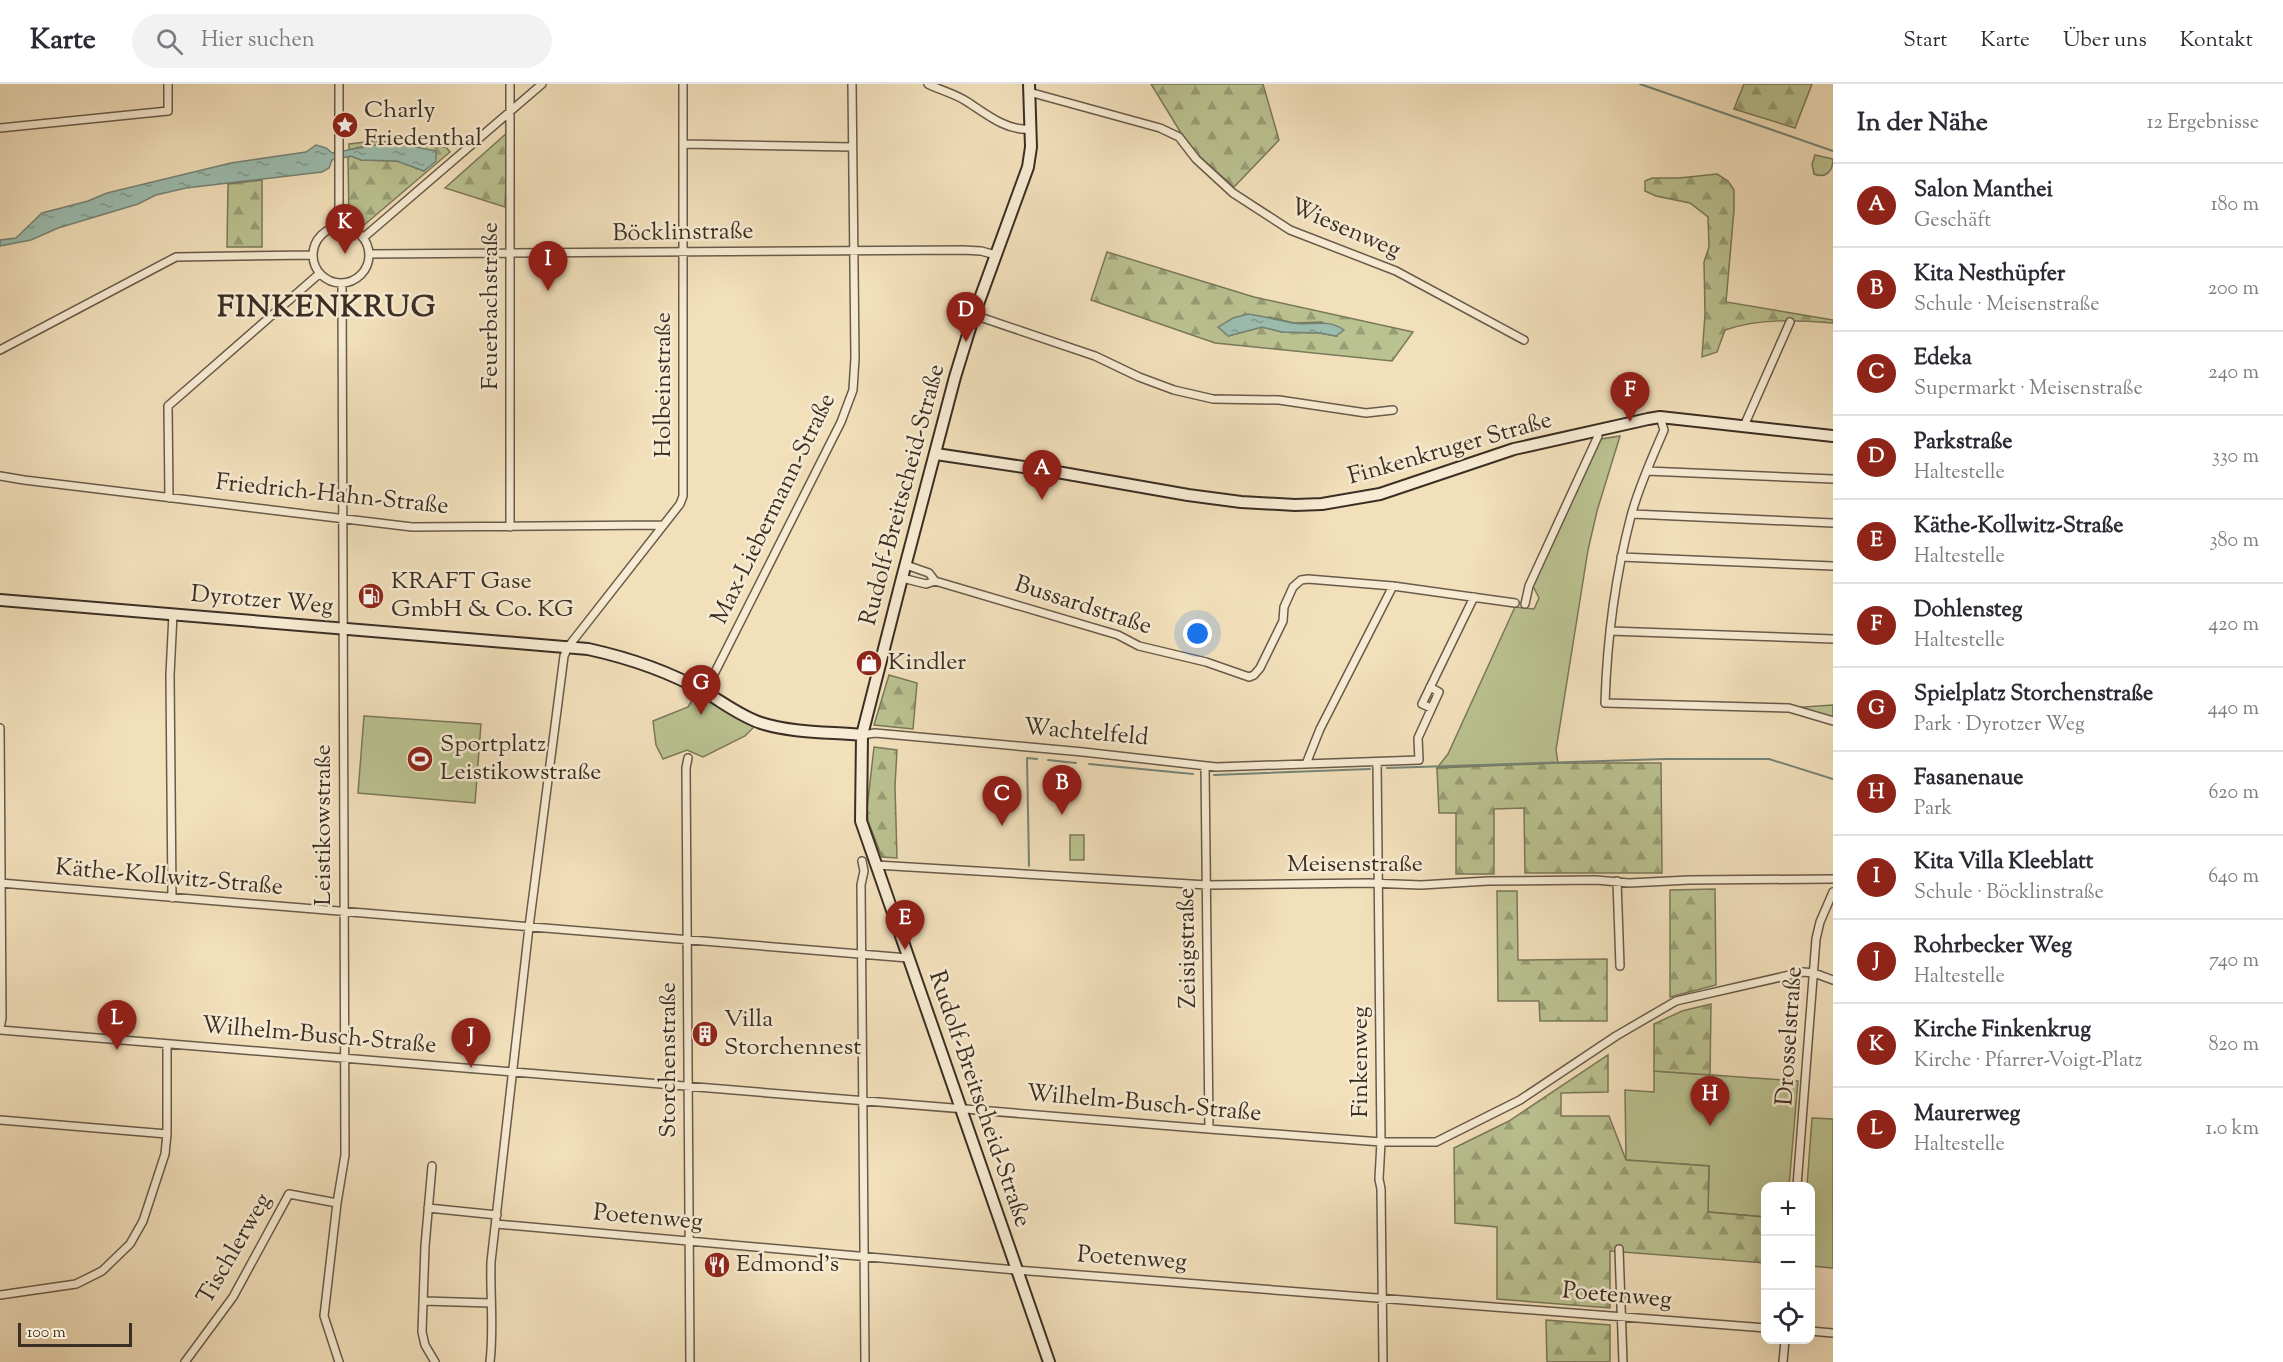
<!DOCTYPE html>
<html lang="de">
<head>
<meta charset="utf-8">
<style>
  :root { --surface:#fff; --page:#f2f2f3; --text:#2b2b33; --muted:#7c7c81; --line:#e1e1e2; --accent:#8f2418 }
  body { margin:0; font-family:"Sorts Mill Goudy",serif; background:var(--page); color:var(--text) }
  .controls { position:absolute; right:18px; bottom:18px; display:grid; overflow:hidden; border-radius:12px; box-shadow:0 6px 24px #0002 }
  .controls button { width:54px; height:54px; display:grid; place-items:center; padding:0; border:0; border-bottom:2px solid var(--line); background:var(--surface); color:var(--text); font:30px sans-serif }
  .scale { position:absolute; left:18px; bottom:15px; width:114px; box-sizing:border-box; padding-left:6px; border:3px solid #3b2e24; border-top:0; font-size:16px; line-height:21px; white-space:nowrap; color:#3b2e24; -webkit-text-stroke:4px #f7ebd3; paint-order:stroke }
  .you { position:absolute; left:1198px; top:550px; width:21px; height:21px; margin:-15px; border:4px solid #fff; border-radius:50%; background:#1a73e8; box-shadow:0 0 0 9px #1a73e833 }
  .badge { display:grid; place-items:center; width:39px; height:39px; border-radius:50%; background:var(--accent); color:#fff; font-size:20px; font-weight:700 }
  .pin { position:absolute; translate:-50% -50px; filter:drop-shadow(0 2px 3px #0008) }
  .pin::after { content:''; position:absolute; top:32px; width:21px; height:18px; background:inherit; clip-path:polygon(0 0,100% 0,50% 100%) }
  .list { margin:0; padding:0; list-style:none }
  h2 { display:flex; justify-content:space-between; align-items:center; height:78px; margin:0; padding:0 24px; font-size:26px }
  h2 small { font-size:20px; font-weight:400; color:var(--muted) }
  .list li { display:grid; grid-template-columns:39px 1fr auto; gap:18px; align-items:center; box-sizing:border-box; height:84px; padding:0 24px; border-top:2px solid var(--line) }
  .list b { display:block; font-size:22px; white-space:nowrap }
  .list p { margin:0; font-size:20px; white-space:nowrap; color:var(--muted) }
  .list em { font-size:20px; font-style:normal; color:var(--muted) }
  .icon { flex:none; width:33px; height:33px; fill:none; stroke:currentColor; stroke-width:2; stroke-linecap:round; stroke-linejoin:round }
  .map { position:relative; flex:none; width:1833px; height:1278px; overflow:hidden }
  header { display:flex; align-items:center; gap:36px; box-sizing:border-box; height:84px; padding:0 30px; background:var(--surface); border-bottom:2px solid var(--line) }
  header strong { font-size:28px }
  nav { display:flex; gap:33px; margin-inline-start:auto; font-size:21px }
  .search { width:420px; height:54px; background:var(--page); display:flex; align-items:center; gap:15px; box-sizing:border-box; padding:0 21px; border-radius:33px; color:var(--muted); font-size:22px }
  main { display:flex }
  aside { flex:1; background:var(--surface) }
  .map>svg:first-child { display:block }
  .green { fill:#bac290; stroke:#7a785a; stroke-width:1.5 }
  .forest { fill:url(#forest-firs); stroke:#7a785a; stroke-width:1.5; fill-rule:evenodd }
  .water { fill:url(#water-ripples); stroke:#758477; stroke-width:1.5 }
  .lines { fill:none; stroke-linecap:round; stroke-linejoin:round }
  .stream { stroke:#758477; stroke-width:2 }
  .street-casing { stroke:#695a4a; stroke-width:10 }
  .secondary-casing { stroke:#3b2e24; stroke-width:14 }
  .street { stroke:#f7ebd3; stroke-width:7 }
  .secondary { stroke:#f7ebd3; stroke-width:10 }
  .labels { text-anchor:middle; dominant-baseline:central; stroke-width:5; stroke-linejoin:round; paint-order:stroke }
  .poi-label { font-size:24px; fill:#3b2e24; stroke:#f7ebd3; text-anchor:start }
  .street-label { font-size:24px; fill:#3b2e24; stroke:#f7ebd3 }
  .district-label { font-size:30px; font-weight:bold; letter-spacing:1.5px; fill:#3b2e24; stroke:#f7ebd3 }
</style>
</head>
<body>
<header>
<strong>Karte</strong>
<div class="search"><svg class="icon" aria-label="search" viewBox="0 0 24 24"><circle cx="10" cy="10" r="6"/><path d="M15 15l6 6"/></svg>Hier suchen</div>
<nav><a>Start</a><a>Karte</a><a>Über uns</a><a>Kontakt</a></nav>
</header>
<main>
<div class="map">
<svg width="1833" height="1278" viewBox="0 0 1833 1278">
  <defs>
    <pattern id="forest-firs" width="22" height="20" patternUnits="userSpaceOnUse" patternTransform="scale(1.5)"><rect width="22" height="20" fill="#bac290"/><path d="M5 1l3.5 6h-7zM16 11l3.5 6h-7z" fill="#989e75"/></pattern>
    <pattern id="water-ripples" width="26" height="14" patternUnits="userSpaceOnUse" patternTransform="scale(1.5)"><rect width="26" height="14" fill="#9bbdaf"/><path d="M2 4q2-2 4 0t4 0M15 11q2-2 4 0t4 0" fill="none" stroke="#809a8e"/></pattern>
  </defs>
  <rect width="100%" height="100%" fill="#f2e0bb"/>
  <filter id="stains"><feTurbulence type="fractalNoise" baseFrequency=".00333" numOctaves="4"/><feColorMatrix values="0 0 0 0 .2 0 0 0 0 .09 0 0 0 0 .02 0 0 0 .5 -.17"/></filter>
  <radialGradient id="worn" r=".72"><stop offset=".6" stop-color="#630" stop-opacity="0"/><stop offset="1" stop-color="#630" stop-opacity=".3"/></radialGradient>
  <path class="green" d="M1620,352L1597,427L1588,466L1556,666L1558,679L1437,684L1448,670L1515,523L1534,525L1539,514L1533,502L1601,355Z
    M697,609L754,643L745,652L703,673L687,666L663,675L656,661L653,637L688,623Z
    M1833,621V637L1789,624Z
    M364,632L481,640L475,719L358,709Z
    M1070,751H1084V776H1070Z
    M1654,987L1798,997L1789,1102H1766L1765,1133L1708,1128L1709,1082L1626,1076L1625,1006L1654,1008Z
    M1812,1034L1833,1035V1184L1811,1182L1810,1102H1807Z"/>
  <path class="forest" d="M1151,0H1263L1279,56L1234,103L1198,71L1181,49Z
    M1744,0H1812L1795,44L1734,25Z
    M508,48L505,123L445,104Z
    M375,57C399,58 422,63 446,63L450,68L363,142L349,137L348,74L351,72L361,76L397,77L424,87L435,67C406,62 378,57 349,66V60Z
    M1815,71L1833,75C1833,87 1826,95 1814,90L1812,80Z
    M1717,90L1728,97L1734,106V126L1726,218L1833,236V239C1796,236 1760,234 1725,246L1717,268L1702,273L1705,230L1704,178L1709,163L1708,133L1690,119L1656,112L1645,107V97L1652,94H1679Z
    M262,96V163H227L228,100Z
    M1107,168L1254,213L1413,248L1392,277L1215,259L1091,216ZM1269,233L1294,239L1322,238L1336,252L1320,249L1282,248L1262,243L1228,252Z
    M889,591L917,599L913,645L874,641Z
    M874,663L897,666L895,702L897,774L882,773L868,737L867,725Z
    M1558,679H1661L1662,789H1525L1524,724L1494,725V790H1456V729H1439L1437,684Z
    M1715,805L1716,901L1670,913V806Z
    M1497,807H1517L1518,876L1607,875V937H1540L1539,917H1498Z
    M1711,920L1710,991L1654,987V940L1682,927Z
    M1608,971V1008L1561,1009V1032H1609L1626,1076L1709,1082L1708,1128L1765,1133V1179L1610,1167V1224L1497,1215V1143L1455,1139L1454,1064L1509,1037Z
    M1546,1236L1610,1241V1278H1547Z"/>
  <path class="water" d="M381,60H400L436,67V77L424,87L397,77L361,76L351,72L332,76L329,84L322,88L186,104L156,111L138,120L58,144L31,156L0,162V156L16,154L42,129L88,117L107,109L231,79L306,68L316,61L326,64L332,69Z
    M1248,230C1263,232 1277,236 1292,239C1310,242 1327,234 1344,246L1336,252L1320,249L1282,248L1262,243L1228,252L1218,243L1233,234Z"/>
  <g class="lines">
    <path class="stream" d="M1640,0L1833,67
      M1048,676L1076,679
      M1089,680L1193,690
      M1387,684L1665,675H1769L1833,695
      M1214,691L1370,685
      M1029,782L1027,674L1037,675"/>
    <defs>
      <path id="street" d="M339,0V143
        M510,0V443
        M928,0C940,6 955,10 966,17C985,29 1006,47 1029,45
        M1029,8L1160,44L1179,53L1196,75L1233,109L1290,146L1396,187L1524,256
        M0,44L168,27V0
        M684,60L852,63
        M313 171a28 28 0 1 1 56 0a28 28 0 1 1-56 0Z
        M363,154L542,0
        M369,170L963,166L981,167L996,171
        M974,231L1095,272L1139,293L1174,306L1213,315L1279,316L1366,329L1393,326
        M0,266L176,173L312,171
        M1660,333L1664,346C1652,374 1639,402 1631,432C1615,493 1607,556 1605,619L1789,624L1833,637
        M1744,342L1790,238
        M1647,387L1833,395
        M0,392L24,396L412,443L662,441
        M169,414L168,322L319,190
        M1632,430L1833,439
        M1621,473L1833,482
        M906,481L929,489L935,497L1118,551L1139,562L1206,578L1249,593L1254,591L1260,584L1283,537L1284,523L1293,503L1301,496L1308,495L1393,502L1515,519
        M902,494L926,500L935,497
        M1525,520L1529,502L1598,352L1596,346
        M1610,547L1833,555
        M705,608L841,338L853,306L855,274L852,0
        M1431,624L1422,620L1474,513
        M0,644L2,934L0,944
        M862,651L875,649L1083,668L1216,683L1419,676L1418,654L1439,608L1430,603
        M688,674L686,684L690,1278
        M1377,678L1381,1058L1379,1095L1381,1105L1383,1278
        M1306,680L1320,645L1393,502
        M1205,682L1209,1045
        M862,777L864,787L861,801C861,960 863,1119 865,1278
        M876,781L1207,801L1369,799L1421,801L1488,797L1596,796L1629,799L1689,796L1833,795
        M1617,797L1620,882
        M0,799L908,874
        M172,814L170,591L173,530
        M0,946L1209,1045L1381,1058H1436L1520,1016L1616,952L1676,917L1803,888L1814,889L1833,896
        M0,1036L167,1050
        M432,1082L425,1162L422,1248L425,1261L435,1278
        M1797,1102L1816,855L1820,838L1833,808
        M428,1124L497,1131
        M496,1140L1016,1186L1766,1244
        M1619,1165L1623,1278
        M0,1211L76,1200L102,1187L130,1160L143,1137L165,1070L167,1050V960
        M424,1217L490,1219
        M1810,1247L1833,1249
        M185,1278L233,1213L289,1110L337,1119
        M339,1278L324,1232L337,1119L345,1071L342,200
        M490,1278C494,1245 490,1211 491,1178L529,843L564,572L568,563L680,420L683,412V0
        M1783,1278L1785,1256"/>
      <path id="secondary" d="M1029,0L1031,63L1028,83L974,231L955,293L902,494L862,651L861,737L1049,1278
        M936,370L1057,388L1188,411L1241,418L1295,421L1322,420L1380,410L1514,365L1648,335L1660,333L1833,352
        M0,516L588,565C629,574 668,587 705,608C724,619 740,632 761,639C791,649 831,648 862,651"/>
    </defs>
    <use href="#street" class="street-casing"/>
    <use href="#secondary" class="secondary-casing"/>
    <use href="#street" class="street"/>
    <use href="#secondary" class="secondary"/>
  </g>
  <defs>
    <symbol id="sight-disc" viewBox="-11 -11 22 22"><circle r="9.5" fill="#8f2418" stroke="#f7ebd3"/><path d="M0-6L1.8-2.2L6-1.7L2.9 1.2L3.7 5.4L0 3.3L-3.7 5.4L-2.9 1.2L-6-1.7L-1.8-2.2Z" fill="#fff"/></symbol>
    <symbol id="fuel-disc" viewBox="-11 -11 22 22"><circle r="9.5" fill="#8f2418" stroke="#f7ebd3"/><path d="M-5.5-6h7V0h2V4h1.3V-2.5L3-4.5l.8-.8L6-3V5H2.5V1h-1V6h-7ZM-4.2-4.7v3.2H.2V-4.7Z" fill="#fff"/></symbol>
    <symbol id="shop-disc" viewBox="-11 -11 22 22"><circle r="9.5" fill="#8f2418" stroke="#f7ebd3"/><path d="M-5-2.5h2.3a2.7 3.5 0 0 1 5.4 0H5L5.5 6h-11ZM-1.5-2.5h3a1.5 2.3 0 0 0-3 0Z" fill="#fff"/></symbol>
    <symbol id="stadium-disc" viewBox="-11 -11 22 22"><circle r="9.5" fill="#8f2418" stroke="#f7ebd3"/><path d="M0-5a6.5 5 0 1 0 0 10a6.5 5 0 1 0 0-10ZM-3.5-1.8h7v3.6h-7Z" fill="#fff"/></symbol>
    <symbol id="building-disc" viewBox="-11 -11 22 22"><circle r="9.5" fill="#8f2418" stroke="#f7ebd3"/><path d="M-4-6H4V6H1V3H-1V6H-4ZM-2.5-4.3h1.7v1.8h-1.7ZM.8-4.3h1.7v1.8H.8ZM-2.5-1h1.7V.8h-1.7ZM.8-1h1.7V.8H.8Z" fill="#fff"/></symbol>
    <symbol id="restaurant-disc" viewBox="-11 -11 22 22"><circle r="9.5" fill="#8f2418" stroke="#f7ebd3"/><path d="M-5-6h1v4h1v-4h1v4h1v-4h1v5L-1.5 .5V6h-2V.5L-5-1ZM5-6V6H3V1.5H1.5Q1.5-4 5-6Z" fill="#fff"/></symbol>
  </defs>
  <g fill-rule="evenodd">
    <use href="#sight-disc" x="330" y="26" width="30" height="30"/>
    <use href="#fuel-disc" x="356" y="497" width="30" height="30"/>
    <use href="#shop-disc" x="854" y="564" width="30" height="30"/>
    <use href="#stadium-disc" x="405" y="660" width="30" height="30"/>
    <use href="#building-disc" x="690" y="935" width="30" height="30"/>
    <use href="#restaurant-disc" x="702" y="1166" width="30" height="30"/>
  </g>
  <g class="labels">
    <g class="poi-label">
      <text x="364" y="27">Charly<tspan x="364" dy="28">Friedenthal</tspan></text>
      <text x="391" y="498">KRAFT Gase<tspan x="391" dy="28">GmbH &amp; Co. KG</tspan></text>
      <text x="888" y="579">Kindler</text>
      <text x="440" y="661">Sportplatz<tspan x="440" dy="28">Leistikowstraße</tspan></text>
      <text x="724" y="936">Villa<tspan x="724" dy="28">Storchennest</tspan></text>
      <text x="736" y="1181">Edmond's</text>
    </g>
    <g class="street-label">
      <text transform="translate(1345 145) rotate(23)">Wiesenweg</text>
      <text transform="translate(683 149) rotate(-1)">Böcklinstraße</text>
      <text transform="translate(491 222) rotate(-90)">Feuerbachstraße</text>
      <text transform="translate(664 301) rotate(-90)">Holbeinstraße</text>
      <text transform="translate(1450 365) rotate(-16)">Finkenkruger Straße</text>
      <text transform="translate(332 411) rotate(6)">Friedrich-Hahn-Straße</text>
      <text transform="translate(903 411) rotate(-75)">Rudolf-Breitscheid-Straße</text>
      <text transform="translate(774 425) rotate(-64)">Max-Liebermann-Straße</text>
      <text transform="translate(262 517) rotate(5)">Dyrotzer Weg</text>
      <text transform="translate(1083 522) rotate(18)">Bussardstraße</text>
      <text transform="translate(1086 649) rotate(5)">Wachtelfeld</text>
      <text transform="translate(324 741) rotate(-90)">Leistikowstraße</text>
      <text x="1355" y="781">Meisenstraße</text>
      <text transform="translate(169 794) rotate(5)">Käthe-Kollwitz-Straße</text>
      <text transform="translate(1188 864) rotate(-91)">Zeisigstraße</text>
      <text transform="translate(319 952) rotate(5)">Wilhelm-Busch-Straße</text>
      <text transform="translate(1790 952) rotate(-86)">Drosselstraße</text>
      <text transform="translate(669 976) rotate(-90)">Storchenstraße</text>
      <text transform="translate(1361 978) rotate(-90)">Finkenweg</text>
      <text transform="translate(979 1015) rotate(71)">Rudolf-Breitscheid-Straße</text>
      <text transform="translate(1144 1020) rotate(5)">Wilhelm-Busch-Straße</text>
      <text transform="translate(648 1134) rotate(5)">Poetenweg</text>
      <text transform="translate(235 1165) rotate(-60)">Tischlerweg</text>
      <text transform="translate(1132 1175) rotate(4)">Poetenweg</text>
      <text transform="translate(1617 1212) rotate(5)">Poetenweg</text>
    </g>
    <g class="district-label">
      <text x="327" y="224">FINKENKRUG</text>
    </g>
  </g>
  <rect width="100%" height="100%" filter="url(#stains)"/>
  <rect width="100%" height="100%" fill="url(#worn)"/>
</svg>
<div class="controls">
<button>+</button>
<button>−</button>
<button><svg class="icon" aria-label="locate" viewBox="0 0 24 24"><circle cx="12" cy="12" r="6"/><path d="M12 2v4M12 18v4M2 12h4M18 12h4"/></svg></button>
</div>
<div class="scale">100 m</div>
<div class="you"></div>
<div class="pin badge" style="left:1042px;top:416px">A</div>
<div class="pin badge" style="left:1062px;top:731px">B</div>
<div class="pin badge" style="left:1002px;top:742px">C</div>
<div class="pin badge" style="left:966px;top:258px">D</div>
<div class="pin badge" style="left:905px;top:866px">E</div>
<div class="pin badge" style="left:1630px;top:338px">F</div>
<div class="pin badge" style="left:701px;top:631px">G</div>
<div class="pin badge" style="left:1710px;top:1042px">H</div>
<div class="pin badge" style="left:548px;top:207px">I</div>
<div class="pin badge" style="left:471px;top:984px">J</div>
<div class="pin badge" style="left:345px;top:170px">K</div>
<div class="pin badge" style="left:117px;top:966px">L</div>
</div>
<aside>
<h2>In der Nähe<small>12 Ergebnisse</small></h2>
<ul class="list">
<li><span class="badge">A</span><div><b>Salon Manthei</b><p>Geschäft</p></div><em>180 m</em></li>
<li><span class="badge">B</span><div><b>Kita Nesthüpfer</b><p>Schule · Meisenstraße</p></div><em>200 m</em></li>
<li><span class="badge">C</span><div><b>Edeka</b><p>Supermarkt · Meisenstraße</p></div><em>240 m</em></li>
<li><span class="badge">D</span><div><b>Parkstraße</b><p>Haltestelle</p></div><em>330 m</em></li>
<li><span class="badge">E</span><div><b>Käthe-Kollwitz-Straße</b><p>Haltestelle</p></div><em>380 m</em></li>
<li><span class="badge">F</span><div><b>Dohlensteg</b><p>Haltestelle</p></div><em>420 m</em></li>
<li><span class="badge">G</span><div><b>Spielplatz Storchenstraße</b><p>Park · Dyrotzer Weg</p></div><em>440 m</em></li>
<li><span class="badge">H</span><div><b>Fasanenaue</b><p>Park</p></div><em>620 m</em></li>
<li><span class="badge">I</span><div><b>Kita Villa Kleeblatt</b><p>Schule · Böcklinstraße</p></div><em>640 m</em></li>
<li><span class="badge">J</span><div><b>Rohrbecker Weg</b><p>Haltestelle</p></div><em>740 m</em></li>
<li><span class="badge">K</span><div><b>Kirche Finkenkrug</b><p>Kirche · Pfarrer-Voigt-Platz</p></div><em>820 m</em></li>
<li><span class="badge">L</span><div><b>Maurerweg</b><p>Haltestelle</p></div><em>1.0 km</em></li>
</ul>
</aside>
</main>
</body>
</html>
